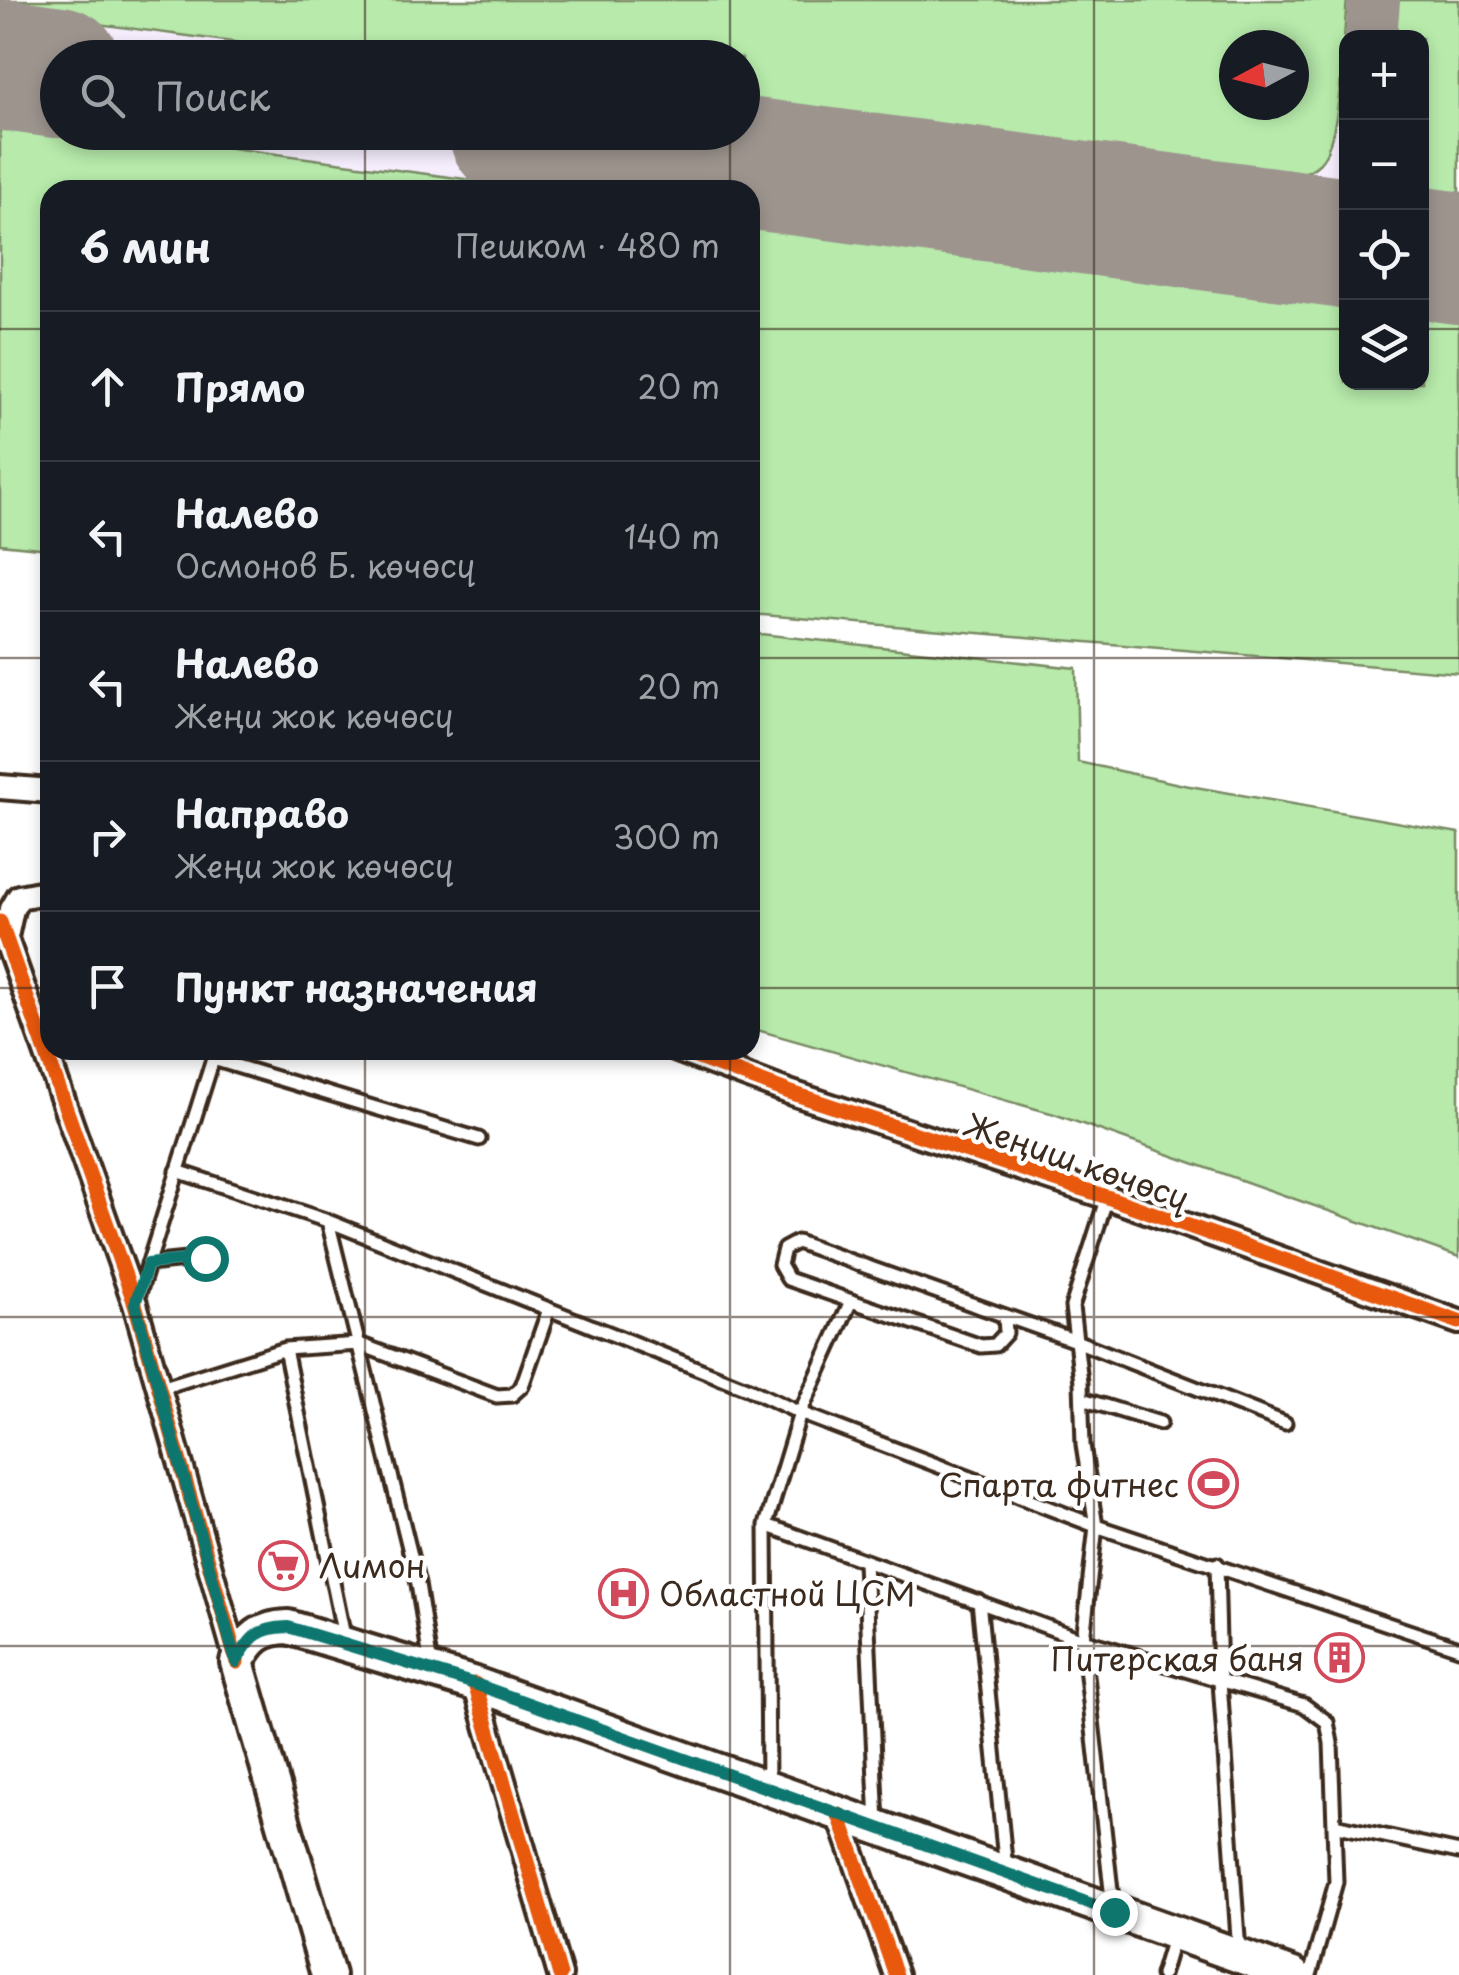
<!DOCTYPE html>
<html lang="ru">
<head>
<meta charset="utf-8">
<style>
  :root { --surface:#171b24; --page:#20242c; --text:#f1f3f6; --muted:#9ea1a6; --line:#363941 }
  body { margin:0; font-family:"Playpen Sans",sans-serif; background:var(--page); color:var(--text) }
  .controls { position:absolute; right:30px; top:30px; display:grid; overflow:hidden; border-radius:20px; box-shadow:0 5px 15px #0003 }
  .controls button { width:90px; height:90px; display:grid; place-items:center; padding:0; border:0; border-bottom:2px solid var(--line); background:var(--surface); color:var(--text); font:50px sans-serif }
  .compass { position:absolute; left:1219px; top:30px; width:90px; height:90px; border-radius:50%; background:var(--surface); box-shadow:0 5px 15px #0003; rotate:263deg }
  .stop { position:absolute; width:30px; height:30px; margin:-22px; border:8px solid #0f766e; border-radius:50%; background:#fff }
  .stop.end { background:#0f766e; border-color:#fff; box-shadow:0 2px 10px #0008 }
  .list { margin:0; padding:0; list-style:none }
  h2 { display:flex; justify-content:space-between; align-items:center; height:130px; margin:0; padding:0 40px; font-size:42px }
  h2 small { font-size:32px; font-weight:400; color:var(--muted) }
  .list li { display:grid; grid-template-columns:65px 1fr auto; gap:30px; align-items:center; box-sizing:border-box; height:150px; padding:0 40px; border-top:2px solid var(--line) }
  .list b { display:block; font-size:38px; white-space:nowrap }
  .list p { margin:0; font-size:32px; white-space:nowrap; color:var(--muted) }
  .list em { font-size:32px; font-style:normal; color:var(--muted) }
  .icon { flex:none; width:55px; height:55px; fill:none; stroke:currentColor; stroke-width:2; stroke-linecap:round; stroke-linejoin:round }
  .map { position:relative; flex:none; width:1459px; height:1975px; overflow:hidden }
  .search { position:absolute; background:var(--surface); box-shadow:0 5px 15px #0003; left:40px; top:40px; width:720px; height:110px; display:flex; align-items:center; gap:25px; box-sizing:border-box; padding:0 35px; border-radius:55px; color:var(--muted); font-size:38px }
  .panel { position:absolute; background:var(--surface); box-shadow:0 5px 15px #0003; left:40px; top:180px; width:720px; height:880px; border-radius:30px }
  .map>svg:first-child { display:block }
  .built { fill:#f7effe; fill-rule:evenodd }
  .green { fill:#b7eaab; stroke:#798a64; stroke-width:2.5; fill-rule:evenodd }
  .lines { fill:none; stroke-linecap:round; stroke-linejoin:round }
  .taxiway { stroke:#9d948e; stroke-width:52 }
  .runway { stroke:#9d948e; stroke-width:132 }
  .service-casing { stroke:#3b2a1e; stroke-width:19 }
  .minor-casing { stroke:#3b2a1e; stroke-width:30 }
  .secondary-casing { stroke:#3b2a1e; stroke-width:40 }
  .service { stroke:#fff; stroke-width:11 }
  .minor { stroke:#fff; stroke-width:22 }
  .secondary { stroke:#fff; stroke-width:32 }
  .cycleway-casing { stroke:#fff; stroke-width:21 }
  .cycleway { stroke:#e8590c; stroke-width:15 }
  .route { stroke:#0f766e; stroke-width:12 }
  .grid { fill:none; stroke:#3b2a1e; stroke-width:2.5; stroke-opacity:0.55 }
  .labels { text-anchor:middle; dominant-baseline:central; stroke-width:9; stroke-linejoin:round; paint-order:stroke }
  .street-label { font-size:32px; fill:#3b2a1e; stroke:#fff }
  .poi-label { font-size:32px; fill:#3b2a1e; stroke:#fff; text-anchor:end }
</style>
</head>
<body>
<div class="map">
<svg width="1459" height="1975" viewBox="0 0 1459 1975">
  <rect width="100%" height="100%" fill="#fff"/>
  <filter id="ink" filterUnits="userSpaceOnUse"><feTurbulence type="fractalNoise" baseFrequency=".01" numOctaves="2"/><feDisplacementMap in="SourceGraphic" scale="20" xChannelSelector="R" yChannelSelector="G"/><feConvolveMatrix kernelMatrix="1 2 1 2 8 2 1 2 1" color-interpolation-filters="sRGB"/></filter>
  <g filter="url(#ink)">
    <path class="built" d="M0,0H1459V673L750,614V190H50V549L0,544ZM1346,38H1422V382H1346ZM1234,45H1294V105H1234ZM58,58H742V132H58Z"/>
    <path class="green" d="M0,0H1347C1343,35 1342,139 1320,163C1307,176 1285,178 1268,179L743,109L742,58H353L0,11ZM1294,45V105H1234V45Z
      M1396,0H1459V205L1447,204L1422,193V38L1392,37Z
      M0,117L57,124L58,132L119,133L548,190H50V549L0,544Z
      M750,217L1346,297V382H1422V307L1459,312V673L750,614Z
      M750,633L1076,668L1078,762L1184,785L1459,833V1257L1054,1114L750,1028Z"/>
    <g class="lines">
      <path class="taxiway" d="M1371,38L1374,0"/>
      <path class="runway" d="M0,64L58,72
        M515,132L1346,243
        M1422,253L1459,258"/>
      <defs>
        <path id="service" d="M177,1171L328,1221L418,1584L431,1666
          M1107,1197L1072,1307L1081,1382L1083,1445L1096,1526L1459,1648
          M328,1221L749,1389L800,1413L1096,1526L1083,1640L1113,1908
          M148,1264L205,1258
          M137,1300L213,1059L479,1139
          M851,1301L800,1413L766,1525L1083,1640L1304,1705L1327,1722L1331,1743L1336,1882L1310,1975
          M1005,1316L1006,1333L995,1345L981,1346L788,1279L780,1265L784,1249L797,1242L1076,1341L1285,1423
          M161,1388L285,1349
          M1082,1399L1160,1423
          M766,1525L768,1785
          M865,1562L877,1824
          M1217,1564L1220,1682L1239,1952
          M979,1601L1006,1870
          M345,1641L285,1349L359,1344L497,1396L512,1395L522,1386L549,1309
          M1334,1825L1459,1852
          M1162,1975L1173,1938"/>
        <path id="minor" d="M0,787L50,791
          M0,922L135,1304L237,1662
          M6,937L12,909L19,897L50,891
          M677,1050L789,1092L1107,1197L1459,1322
          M475,1684L560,1975
          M839,1815L896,1975"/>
        <path id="secondary" d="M328,1975L237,1662C250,1638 260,1628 288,1627L475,1684L1293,1975"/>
      </defs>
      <use href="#service" class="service-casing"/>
      <use href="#minor" class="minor-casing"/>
      <use href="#secondary" class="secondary-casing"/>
      <use href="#service" class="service"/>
      <use href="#minor" class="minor"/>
      <use href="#secondary" class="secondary"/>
      <defs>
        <path id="cycleway" d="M0,922L135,1304L237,1662
          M677,1050L789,1092L1107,1197L1459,1322
          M475,1684L560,1975
          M839,1815L896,1975"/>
      </defs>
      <use href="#cycleway" class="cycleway-casing"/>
      <use href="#cycleway" class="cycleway"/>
    </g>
  </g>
  <g class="lines" filter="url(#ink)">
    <path class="route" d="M205,1258L148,1264L135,1304L236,1662C251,1636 258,1628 288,1627L475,1684L1114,1912"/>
  </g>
  <path class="grid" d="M365,0V58M730,0V58M1094,0V1975M365,132V190M730,132V190M0,329H50M750,329H1346M1422,329H1459M0,658H50M750,658H1459M0,988H50M750,988H1459M365,1050V1975M730,1050V1975M0,1317H1459M0,1646H1459"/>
  <defs>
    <symbol id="stadium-ring" viewBox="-11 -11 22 22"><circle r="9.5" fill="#fff" stroke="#d1495b" stroke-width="1.5"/><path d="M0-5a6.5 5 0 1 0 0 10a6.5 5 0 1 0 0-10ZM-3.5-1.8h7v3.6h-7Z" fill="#d1495b"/></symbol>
    <symbol id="supermarket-ring" viewBox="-11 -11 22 22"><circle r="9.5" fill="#fff" stroke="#d1495b" stroke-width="1.5"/><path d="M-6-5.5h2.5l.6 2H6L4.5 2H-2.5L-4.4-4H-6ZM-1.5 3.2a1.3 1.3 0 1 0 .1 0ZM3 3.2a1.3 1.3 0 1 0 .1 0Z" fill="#d1495b"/></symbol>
    <symbol id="hospital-ring" viewBox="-11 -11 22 22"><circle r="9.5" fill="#fff" stroke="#d1495b" stroke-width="1.5"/><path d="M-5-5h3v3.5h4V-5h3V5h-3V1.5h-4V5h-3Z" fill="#d1495b"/></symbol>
    <symbol id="building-ring" viewBox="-11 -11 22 22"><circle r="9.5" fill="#fff" stroke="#d1495b" stroke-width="1.5"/><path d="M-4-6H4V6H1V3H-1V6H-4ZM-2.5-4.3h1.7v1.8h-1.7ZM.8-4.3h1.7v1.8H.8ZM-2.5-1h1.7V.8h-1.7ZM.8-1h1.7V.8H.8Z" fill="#d1495b"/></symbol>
  </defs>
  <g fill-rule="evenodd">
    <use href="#stadium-ring" x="1186" y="1456" width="55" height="55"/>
    <use href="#supermarket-ring" x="256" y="1538" width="55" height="55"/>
    <use href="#hospital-ring" x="596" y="1566" width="55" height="55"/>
    <use href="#building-ring" x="1312" y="1630" width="55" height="55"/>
  </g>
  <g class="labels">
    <g class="street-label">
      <text transform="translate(1077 1160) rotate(19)">Жеңиш көчөсү</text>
    </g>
    <g class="poi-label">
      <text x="1179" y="1484">Спарта фитнес</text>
      <text x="319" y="1565" text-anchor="start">Лимон</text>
      <text x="659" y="1593" text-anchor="start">Областной ЦСМ</text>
      <text x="1304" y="1658">Питерская баня</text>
    </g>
  </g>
</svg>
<div class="controls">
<button>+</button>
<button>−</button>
<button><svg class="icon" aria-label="locate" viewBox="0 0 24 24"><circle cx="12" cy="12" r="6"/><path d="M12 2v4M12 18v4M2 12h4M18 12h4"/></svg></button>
<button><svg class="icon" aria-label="layers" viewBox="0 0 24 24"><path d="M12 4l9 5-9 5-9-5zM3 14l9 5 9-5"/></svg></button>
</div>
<svg class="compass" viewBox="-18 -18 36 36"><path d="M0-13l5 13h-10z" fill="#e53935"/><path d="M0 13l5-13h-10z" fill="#9ea1a6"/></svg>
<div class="stop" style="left:205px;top:1258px"></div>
<div class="stop end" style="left:1114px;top:1912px"></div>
<div class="search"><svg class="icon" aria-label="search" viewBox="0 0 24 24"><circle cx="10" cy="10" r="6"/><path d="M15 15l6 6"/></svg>Поиск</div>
<section class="panel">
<h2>6 мин<small>Пешком · 480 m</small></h2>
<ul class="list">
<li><svg class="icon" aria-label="ahead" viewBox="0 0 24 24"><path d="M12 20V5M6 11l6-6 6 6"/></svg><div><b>Прямо</b></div><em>20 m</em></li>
<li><svg class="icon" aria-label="left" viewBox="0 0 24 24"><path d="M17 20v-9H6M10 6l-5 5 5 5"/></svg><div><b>Налево</b><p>Осмонов Б. көчөсү</p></div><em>140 m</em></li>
<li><svg class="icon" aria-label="left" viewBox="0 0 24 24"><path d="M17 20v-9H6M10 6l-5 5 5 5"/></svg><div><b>Налево</b><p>Жеңи жок көчөсү</p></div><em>20 m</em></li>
<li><svg class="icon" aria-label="right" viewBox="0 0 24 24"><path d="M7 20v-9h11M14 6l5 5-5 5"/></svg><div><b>Направо</b><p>Жеңи жок көчөсү</p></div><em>300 m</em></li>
<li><svg class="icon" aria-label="arrive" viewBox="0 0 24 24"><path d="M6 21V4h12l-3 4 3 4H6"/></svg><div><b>Пункт назначения</b></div></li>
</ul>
</section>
</div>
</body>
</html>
